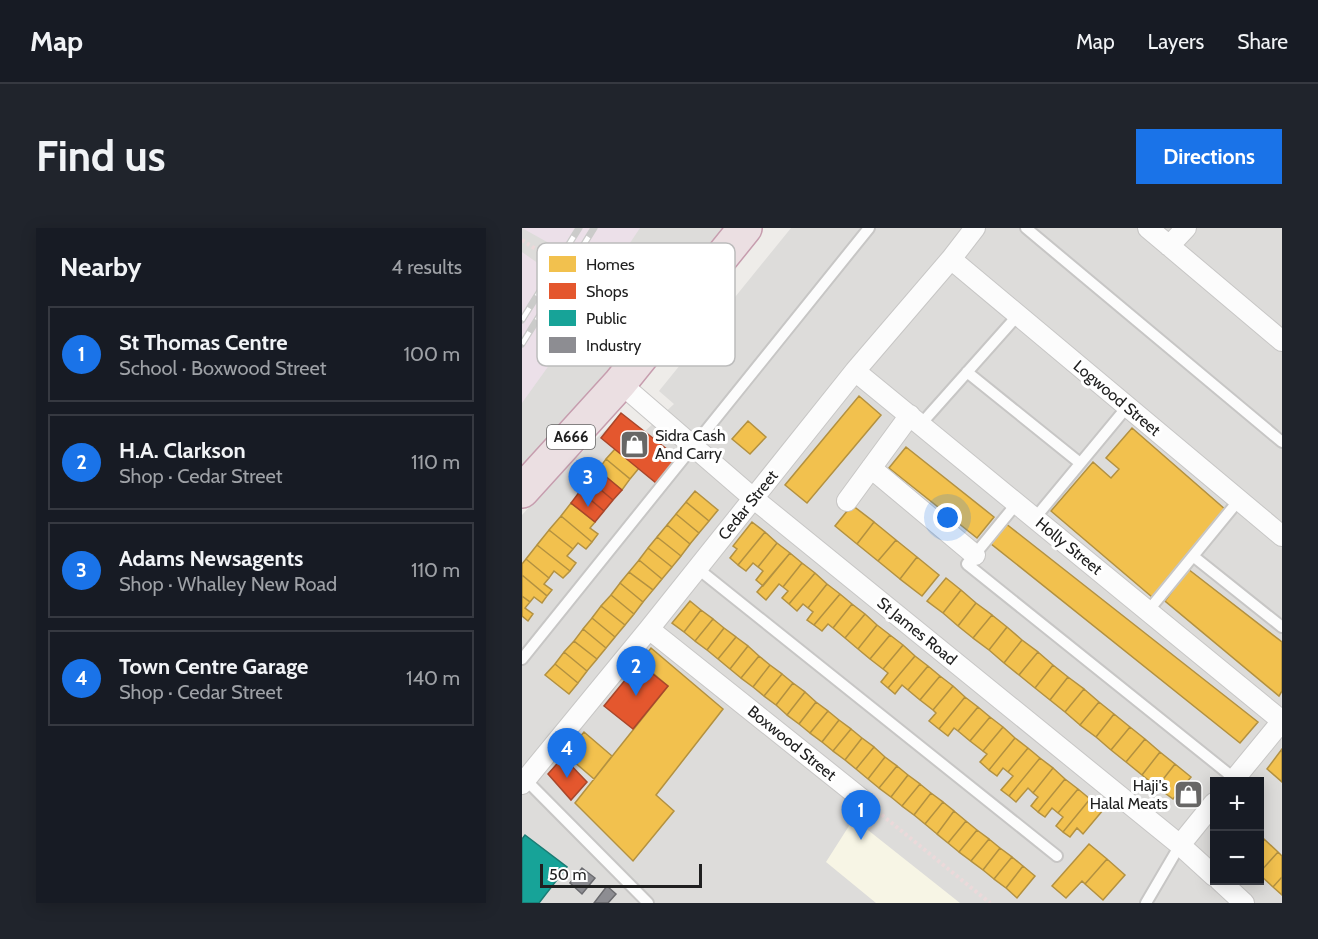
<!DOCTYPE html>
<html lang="en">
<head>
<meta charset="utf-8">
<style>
  :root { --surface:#171b24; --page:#20242c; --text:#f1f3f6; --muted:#9ea1a6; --line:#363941; --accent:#1a73e8 }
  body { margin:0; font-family:Cabin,sans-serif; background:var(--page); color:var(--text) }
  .controls { position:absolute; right:18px; bottom:18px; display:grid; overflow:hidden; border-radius:0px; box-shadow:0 3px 15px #0003 }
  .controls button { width:54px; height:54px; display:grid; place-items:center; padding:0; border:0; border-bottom:2px solid var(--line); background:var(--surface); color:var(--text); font:30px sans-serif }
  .scale { position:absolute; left:18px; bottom:15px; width:162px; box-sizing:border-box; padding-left:6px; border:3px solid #202020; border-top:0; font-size:16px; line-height:21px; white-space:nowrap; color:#202020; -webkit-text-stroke:4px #fff; paint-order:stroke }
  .you { position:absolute; left:426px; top:290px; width:21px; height:21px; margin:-15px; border:4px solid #fff; border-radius:50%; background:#1a73e8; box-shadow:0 0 0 9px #1a73e833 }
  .badge { display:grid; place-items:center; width:39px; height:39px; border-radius:50%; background:var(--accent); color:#fff; font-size:20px; font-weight:700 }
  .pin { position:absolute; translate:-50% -50px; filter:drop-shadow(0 2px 3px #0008) }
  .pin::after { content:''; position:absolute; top:32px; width:21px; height:18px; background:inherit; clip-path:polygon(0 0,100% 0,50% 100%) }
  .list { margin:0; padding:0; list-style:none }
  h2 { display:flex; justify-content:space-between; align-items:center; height:78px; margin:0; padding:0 24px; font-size:26px }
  h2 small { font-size:20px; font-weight:400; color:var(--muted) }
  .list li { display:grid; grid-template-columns:39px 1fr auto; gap:18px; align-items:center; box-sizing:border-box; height:96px; margin:0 12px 12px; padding:0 12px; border:2px solid var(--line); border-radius:0px }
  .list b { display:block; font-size:22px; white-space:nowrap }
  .list p { margin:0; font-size:20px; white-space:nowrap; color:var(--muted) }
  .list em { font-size:20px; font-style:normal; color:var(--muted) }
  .map { position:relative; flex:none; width:760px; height:675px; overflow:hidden; border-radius:0px }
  header { display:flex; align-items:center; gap:36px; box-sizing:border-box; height:84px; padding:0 30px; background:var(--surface); border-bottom:2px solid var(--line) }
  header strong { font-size:28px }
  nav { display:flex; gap:33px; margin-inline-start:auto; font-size:21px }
  .intro { display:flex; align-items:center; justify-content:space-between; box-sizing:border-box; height:144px; padding:0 36px }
  h1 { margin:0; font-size:42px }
  .button { padding:15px 27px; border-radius:0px; background:var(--accent); color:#fff; font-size:21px; font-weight:700 }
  main { display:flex; gap:36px; padding:0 36px }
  aside { flex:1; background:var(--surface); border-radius:0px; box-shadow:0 3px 15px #0003 }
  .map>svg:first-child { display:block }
  .residential { fill:#dddcda; fill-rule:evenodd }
  .industrial { fill:#ece0e9 }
  .education { fill:#f7f5e5 }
  .homes { fill:#f2c14e; stroke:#b39140; stroke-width:1.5 }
  .shops { fill:#e4572e; stroke:#a9462a; stroke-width:1.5 }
  .public { fill:#17a398; stroke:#1a7c74; stroke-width:1.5 }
  .industry { fill:#8d8d92; stroke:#6c6c70; stroke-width:1.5 }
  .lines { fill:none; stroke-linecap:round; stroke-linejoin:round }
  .lane-casing { stroke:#c7c6c5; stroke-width:14 }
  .street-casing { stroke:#c7c6c5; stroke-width:22 }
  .highway-casing { stroke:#c69dae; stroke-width:36 }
  .path { stroke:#ecd9da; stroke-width:4; stroke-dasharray:3 3; stroke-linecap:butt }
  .lane { stroke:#fcfcfc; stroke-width:10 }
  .street { stroke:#fcfcfc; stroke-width:20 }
  .highway { stroke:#ebdfe2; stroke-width:33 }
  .rail-casing { stroke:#cbcbca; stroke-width:7 }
  .rail { stroke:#fff; stroke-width:4.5; stroke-dasharray:14; stroke-linecap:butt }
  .labels { text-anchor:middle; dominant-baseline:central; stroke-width:6; stroke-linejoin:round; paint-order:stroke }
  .shield { fill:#fff; stroke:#636363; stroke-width:1.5 }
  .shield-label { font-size:15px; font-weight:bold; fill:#202020 }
  .street-label { font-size:16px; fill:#202020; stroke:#fff }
  .poi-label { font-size:16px; fill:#202020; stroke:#fff; text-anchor:start }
  .key { fill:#fff; stroke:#bcbcbc; stroke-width:1.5 }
  .key-label { font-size:16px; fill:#202020 }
</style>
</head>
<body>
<header>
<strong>Map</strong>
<nav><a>Map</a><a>Layers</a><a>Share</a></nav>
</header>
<div class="intro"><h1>Find us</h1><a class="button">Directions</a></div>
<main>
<aside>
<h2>Nearby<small>4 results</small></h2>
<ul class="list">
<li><span class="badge">1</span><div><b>St Thomas Centre</b><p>School · Boxwood Street</p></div><em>100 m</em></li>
<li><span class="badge">2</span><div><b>H.A. Clarkson</b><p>Shop · Cedar Street</p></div><em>110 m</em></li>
<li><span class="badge">3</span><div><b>Adams Newsagents</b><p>Shop · Whalley New Road</p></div><em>110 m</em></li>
<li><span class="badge">4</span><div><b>Town Centre Garage</b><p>Shop · Cedar Street</p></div><em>140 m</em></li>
</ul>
</aside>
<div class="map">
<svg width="760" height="675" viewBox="0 0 760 675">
  <rect width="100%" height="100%" fill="#eeece9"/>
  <path class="residential" d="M0,0H207L122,113L0,239Z
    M269,0H760V675H0V287L40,243L98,188L120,206L152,176L137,163ZM692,554H738V652H692Z"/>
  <path class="industrial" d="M0,0H118L86,48Z
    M0,24L57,64L65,71L66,76L43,115L0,175Z"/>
  <path class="education" d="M332,590V591L438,675H354L304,634Z"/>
  <path class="homes" d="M337,168L359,187L285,275L263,257Z
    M226,193L244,209L228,226L210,211Z
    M610,200L704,282L630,369L529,283L571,234L589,250L597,241L584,230Z
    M384,219L472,289L455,310L367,240Z
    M93,221L117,240L108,251L84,231Z
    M84,231L108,251L100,262L76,242Z
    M173,263L196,282L187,293L164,274Z
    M164,274L187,293L177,305L154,286Z
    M49,275L73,294L68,300L76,306L70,314L39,288Z
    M330,277L352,294L335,316L313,298Z
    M154,286L177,305L168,316L145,297Z
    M39,288L70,314L64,321L56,315L51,321L27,302Z
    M230,294L243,304L216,337L208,330L215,321L211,318Z
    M352,294L374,312L356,333L335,316Z
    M483,295L736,494L718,515L468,315Z
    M145,297L168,316L159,328L135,309Z
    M27,302L51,321L45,328L54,335L48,343L15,317Z
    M243,304L255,315L236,339L231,335L224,343L216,337Z
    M135,309L159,328L150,339L126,320Z
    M374,312L395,329L378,351L356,333Z
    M255,315L268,325L241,358L234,352L241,343L236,339Z
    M15,317L48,343L41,350L32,343L27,350L4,331Z
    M126,320L150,339L140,351L117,332Z
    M268,325L280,335L261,359L257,356L244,372L235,364Z
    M395,329L417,347L400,368L378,351Z
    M4,331L27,350L22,356L30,362L25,368L0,347V336Z
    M117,332L140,351L131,362L107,344Z
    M280,335L293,345L267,376L260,370L266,363L261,359Z
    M666,341L760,414V463L757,468L643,373Z
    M107,344L131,362L121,374L98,355Z
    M293,345L305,356L286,380L281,376L275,383L267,376Z
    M0,347L25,368L20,375L12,369L8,374L0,368Z
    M424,350L439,362L421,385L405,373Z
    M98,355L121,374L112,386L89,367Z
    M305,356L318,366L292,397L285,392L291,384L286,380Z
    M439,362L454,375L436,398L421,385Z
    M318,366L330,376L311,400L306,396L300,403L292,397Z
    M89,367L112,386L103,397L79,378Z
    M0,368L8,374L3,380L11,386L6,393L0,388Z
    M168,373L179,382L162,404L150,395Z
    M454,375L470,387L451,410L436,398Z
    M330,376L343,386L323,410L311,400Z
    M79,378L103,397L93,409L70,390Z
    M179,382L191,391L173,413L162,404Z
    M343,386L355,397L336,421L323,410Z
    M470,387L485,399L467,422L451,410Z
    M70,390L93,409L84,420L61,401Z
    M191,391L202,400L185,422L173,413Z
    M355,397L368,407L348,431L336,421Z
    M485,399L500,412L482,435L467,422Z
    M202,400L214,409L196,431L185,422Z
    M61,401L84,420L75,431L52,413Z
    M368,407L381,417L361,441L348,431Z
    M214,409L226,418L208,441L196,431Z
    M500,412L516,424L497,447L482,435Z
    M52,413L75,431L65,443L42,424Z
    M381,417L393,428L366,460L359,454L366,445L361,441Z
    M226,418L237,428L219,450L208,441Z
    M129,420L201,481L134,567L152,583L111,633L53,575L146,458L118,434Z
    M42,424L65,443L56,455L33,436Z
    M516,424L531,437L513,460L497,447Z
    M237,428L248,437L231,459L219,450Z
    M393,428L406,438L386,462L380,457L373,466L366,460Z
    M33,436L56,455L47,466L23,447Z
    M248,437L260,446L242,468L231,459Z
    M531,437L546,449L528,472L513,460Z
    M406,438L418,448L398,472L386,462Z
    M260,446L271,455L254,477L242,468Z
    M418,448L431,458L411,482L398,472Z
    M546,449L562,461L543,484L528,472Z
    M271,455L283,464L265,487L254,477Z
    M431,458L443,469L417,501L407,493L414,485L411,482Z
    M562,461L577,474L558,497L543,484Z
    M283,464L294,474L277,496L265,487Z
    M443,469L456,479L436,503L432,500L426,508L417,501Z
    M294,474L306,483L288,505L277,496Z
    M577,474L592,486L574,509L558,497Z
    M456,479L468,489L448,513L436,503Z
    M306,483L317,492L300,514L288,505Z
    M592,486L608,499L589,522L574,509Z
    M468,489L481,499L461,523L448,513Z
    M317,492L329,501L311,523L300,514Z
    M481,499L493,510L467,542L458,534L465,526L461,523Z
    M608,499L623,511L604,534L589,522Z
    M329,501L340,510L323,532L311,523Z
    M62,504L90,528L72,551L43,526Z
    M340,510L352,519L334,541L323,532Z
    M493,510L506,520L486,544L481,540L475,548L467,542Z
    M623,511L638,524L620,547L604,534Z
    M352,519L363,529L346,551L334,541Z
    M506,520L518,530L487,568L479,562L491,548L486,544Z
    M760,521V554L745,541Z
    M638,524L653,536L635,559L620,547Z
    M363,529L375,538L357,560L346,551Z
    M518,530L531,540L511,565L506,560L494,574L487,568Z
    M653,536L669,549L651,571L635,559Z
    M375,538L386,547L369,569L357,560Z
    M531,540L543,551L516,584L509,578L516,569L511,565Z
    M386,547L398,556L380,578L369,569Z
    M543,551L556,561L536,585L530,580L523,589L516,584Z
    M398,556L409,565L392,587L380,578Z
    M556,561L568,571L541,604L534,598L541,589L536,585Z
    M409,565L421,574L403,596L392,587Z
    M568,571L581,582L561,606L555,600L548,609L541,604Z
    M421,574L432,583L415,606L403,596Z
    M432,583L444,593L426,615L415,606Z
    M444,593L455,602L437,624L426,615Z
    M455,602L467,611L449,633L437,624Z
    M467,611L478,620L461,642L449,633Z
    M742,611L756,624L738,644V615Z
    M567,616L585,631L563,656L560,653L544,670L530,658Z
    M478,620L490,629L472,651L461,642Z
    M756,624L760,628V649L751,659L738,647V644Z
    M490,629L501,638L484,660L472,651Z
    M585,631L603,647L581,672L563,656Z
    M501,638L513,648L495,670L484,660Z
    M760,649V667L751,659Z"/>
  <path class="shops" d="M99,185L155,229L134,255L79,210Z
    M76,242L100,262L91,272L67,252Z
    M67,252L91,272L82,283L58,263Z
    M58,263L82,283L73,294L49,275Z
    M117,435L146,458L111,501L82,478Z
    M41,529L65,554L49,572L26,546Z"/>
  <path class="public" d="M3,607L45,639L17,675H0V611Z"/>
  <path class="industry" d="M60,640L73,650L60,666L48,655Z
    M85,658L94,666L86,675H72Z"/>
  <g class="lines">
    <defs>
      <path id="lane" d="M504,0L760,214
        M75,61L136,104
        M445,144L558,235
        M399,196L496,87
        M495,275L445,336L713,551
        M513,290L605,179
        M671,328L760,399
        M175,340L535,628
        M626,383L717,272
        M0,431L347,0
        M3,551L126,675
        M624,675L658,617"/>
      <path id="street" d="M626,0L760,113
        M647,18L664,0
        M429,31L760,308
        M333,143L760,493
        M98,155L231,270L658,617L692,648
        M349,240L453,327
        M325,273L388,187
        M127,401L341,572
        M710,554L760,493
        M0,556L127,401L333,143L429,31L453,0
        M658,617L692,575
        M697,652L722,675"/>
      <path id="highway" d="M0,263L98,155L223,0"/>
    </defs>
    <use href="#lane" class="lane-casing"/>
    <use href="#street" class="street-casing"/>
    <use href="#highway" class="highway-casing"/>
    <path class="path" d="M0,12L62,53
      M355,583L468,675"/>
    <use href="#lane" class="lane"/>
    <use href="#street" class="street"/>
    <use href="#highway" class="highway"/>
    <defs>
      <path id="rail" d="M0,92L57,0
        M0,116L72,0"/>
    </defs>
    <use href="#rail" class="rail-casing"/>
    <use href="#rail" class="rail"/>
  </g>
  <defs>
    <symbol id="shop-square" viewBox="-11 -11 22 22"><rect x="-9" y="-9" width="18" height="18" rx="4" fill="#686766" stroke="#fff"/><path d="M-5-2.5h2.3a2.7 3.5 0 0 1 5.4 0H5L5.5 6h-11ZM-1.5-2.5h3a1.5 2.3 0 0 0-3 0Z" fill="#fff"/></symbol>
  </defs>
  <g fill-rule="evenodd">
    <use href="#shop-square" x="96" y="200" width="33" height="33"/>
    <use href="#shop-square" x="650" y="550" width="33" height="33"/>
  </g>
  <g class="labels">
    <rect class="shield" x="25" y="197" width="48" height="24" rx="4.5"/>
    <g class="shield-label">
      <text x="49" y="209">A666</text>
    </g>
    <g class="street-label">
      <text transform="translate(595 170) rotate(40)">Logwood Street</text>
      <text transform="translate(226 277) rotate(-51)">Cedar Street</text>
      <text transform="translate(547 318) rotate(39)">Holly Street</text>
      <text transform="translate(395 403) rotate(39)">St James Road</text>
      <text transform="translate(270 515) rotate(39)">Boxwood Street</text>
    </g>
    <g class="poi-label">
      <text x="133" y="207">Sidra Cash<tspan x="133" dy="18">And Carry</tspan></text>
      <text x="646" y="557" text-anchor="end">Haji's<tspan x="646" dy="18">Halal Meats</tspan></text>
    </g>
  </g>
  <rect x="15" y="15" width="198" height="123" rx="9" class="key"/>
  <rect x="27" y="28" width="27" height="16" fill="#f2c14e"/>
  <rect x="27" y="55" width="27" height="16" fill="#e4572e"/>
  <rect x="27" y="82" width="27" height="16" fill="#17a398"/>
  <rect x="27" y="109" width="27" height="16" fill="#8d8d92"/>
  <g class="key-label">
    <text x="64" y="42">Homes</text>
    <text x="64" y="69">Shops</text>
    <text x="64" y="96">Public</text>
    <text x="64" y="123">Industry</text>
  </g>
</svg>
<div class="controls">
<button>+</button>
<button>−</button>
</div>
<div class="scale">50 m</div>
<div class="you"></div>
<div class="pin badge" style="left:339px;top:612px">1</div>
<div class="pin badge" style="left:114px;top:468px">2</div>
<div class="pin badge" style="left:66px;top:279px">3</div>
<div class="pin badge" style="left:45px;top:550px">4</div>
</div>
</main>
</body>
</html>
